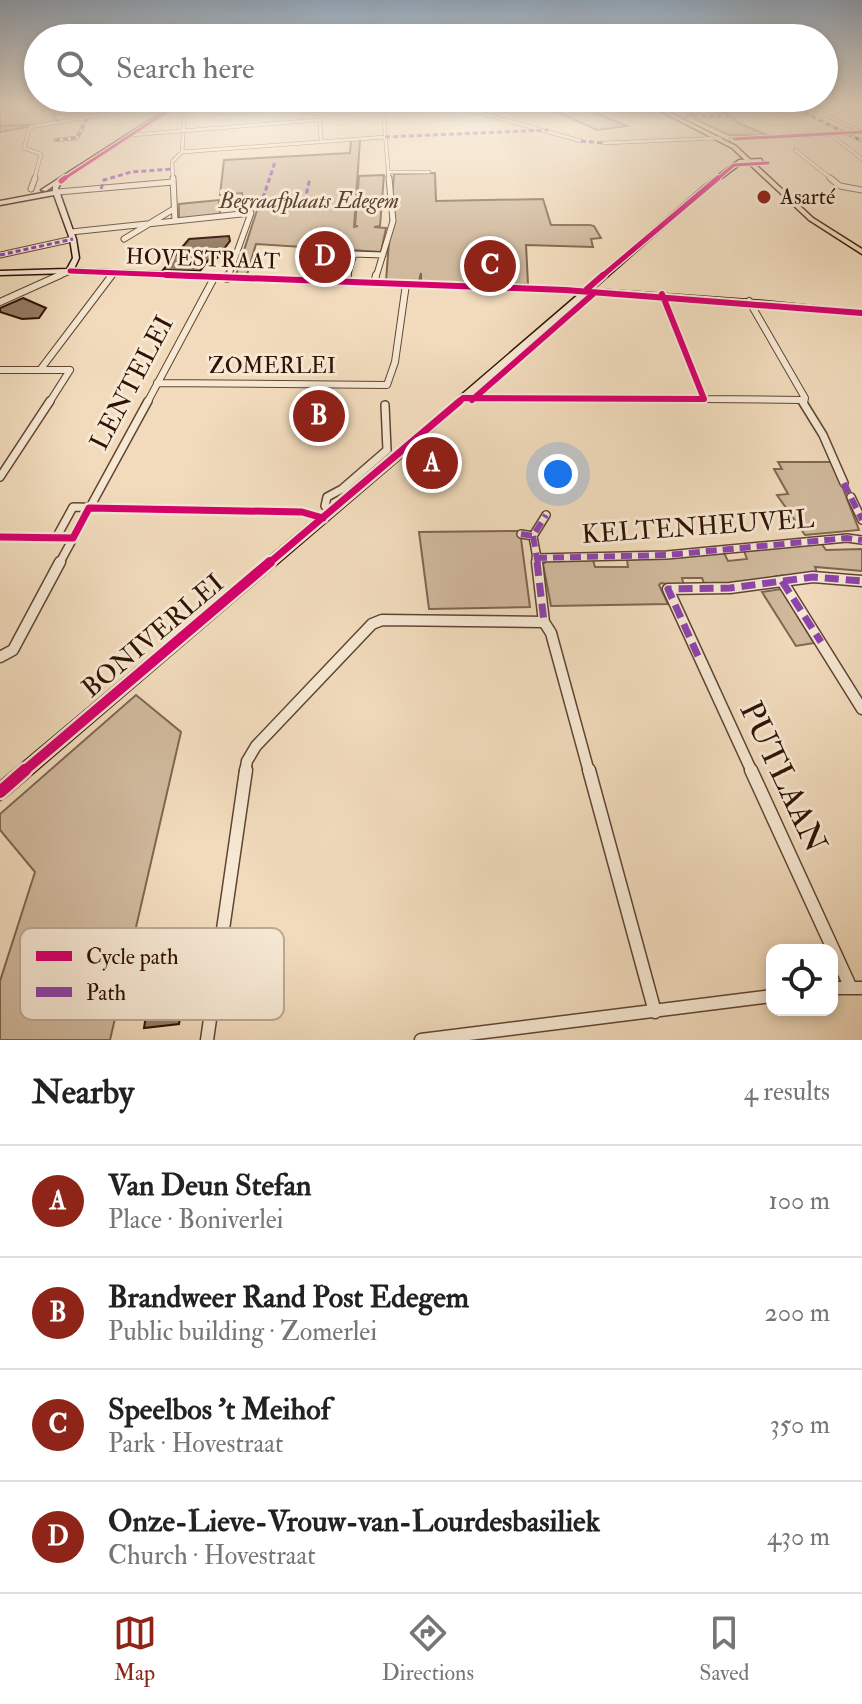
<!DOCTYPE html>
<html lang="en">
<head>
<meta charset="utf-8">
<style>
  :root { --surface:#fff; --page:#f6f6f6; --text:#222; --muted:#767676; --line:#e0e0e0; --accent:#8f2418 }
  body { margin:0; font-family:"IM FELL Double Pica",serif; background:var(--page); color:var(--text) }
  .controls { position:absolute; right:24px; bottom:24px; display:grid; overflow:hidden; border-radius:16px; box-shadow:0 4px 12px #0003 }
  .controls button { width:72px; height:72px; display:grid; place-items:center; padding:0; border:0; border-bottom:2px solid var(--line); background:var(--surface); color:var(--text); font:40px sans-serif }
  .you { position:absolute; left:558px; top:474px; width:28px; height:28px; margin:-20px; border:6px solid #fff; border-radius:50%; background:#1a73e8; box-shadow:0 0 0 12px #1a73e833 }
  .badge { display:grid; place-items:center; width:52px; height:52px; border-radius:50%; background:var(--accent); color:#fff; font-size:26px; font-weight:700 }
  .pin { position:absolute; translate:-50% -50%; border:4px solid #fff; box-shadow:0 2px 8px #0006 }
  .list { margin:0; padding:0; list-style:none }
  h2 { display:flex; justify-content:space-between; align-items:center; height:104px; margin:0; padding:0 32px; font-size:34px }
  h2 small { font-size:26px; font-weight:400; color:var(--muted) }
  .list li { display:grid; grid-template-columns:52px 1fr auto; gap:24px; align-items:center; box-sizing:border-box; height:112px; padding:0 32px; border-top:2px solid var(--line) }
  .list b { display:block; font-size:30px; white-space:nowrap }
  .list p { margin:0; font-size:26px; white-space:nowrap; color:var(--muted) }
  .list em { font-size:26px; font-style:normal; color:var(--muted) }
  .icon { flex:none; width:44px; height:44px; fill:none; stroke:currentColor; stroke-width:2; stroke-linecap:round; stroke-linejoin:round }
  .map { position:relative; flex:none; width:862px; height:1040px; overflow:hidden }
  .search { position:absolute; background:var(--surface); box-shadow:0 4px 12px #0003; left:24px; right:24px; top:24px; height:88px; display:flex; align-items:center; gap:20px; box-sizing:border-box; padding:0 28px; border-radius:44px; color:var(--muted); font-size:30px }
  .sheet { height:552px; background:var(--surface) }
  nav { display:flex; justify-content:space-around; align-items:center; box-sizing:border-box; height:112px; border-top:2px solid var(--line); background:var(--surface); font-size:22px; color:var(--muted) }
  nav a { display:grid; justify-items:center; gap:4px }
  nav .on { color:var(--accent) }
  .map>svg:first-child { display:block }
  .green { fill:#d0b99d; stroke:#806650; stroke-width:2 }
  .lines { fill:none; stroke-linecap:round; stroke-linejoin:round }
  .stream { stroke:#7c624d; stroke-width:2 }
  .building { fill:#947b64; stroke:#301204; stroke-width:2 }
  .street-far5-casing { stroke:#604432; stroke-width:4 }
  .street-far4-casing { stroke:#604432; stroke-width:7 }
  .street-far3-casing { stroke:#604432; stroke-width:8 }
  .street-far2-casing { stroke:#604432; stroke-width:10 }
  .street-far1-casing { stroke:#604432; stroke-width:13 }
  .street-casing { stroke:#604432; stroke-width:15 }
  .secondary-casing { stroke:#301204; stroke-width:3 }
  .primary-casing { stroke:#301204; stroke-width:3 }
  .street-far5 { stroke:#f6e8d3; stroke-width:3 }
  .street-far4 { stroke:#f6e8d3; stroke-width:5 }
  .street-far3 { stroke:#f6e8d3; stroke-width:6 }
  .street-far2 { stroke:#f6e8d3; stroke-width:7 }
  .street-far1 { stroke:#f6e8d3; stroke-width:10 }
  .street { stroke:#f6e8d3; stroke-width:12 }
  .secondary { fill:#f6e8d3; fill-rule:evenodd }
  .primary { fill:#f1dbbc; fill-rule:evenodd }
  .rail-casing { stroke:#301204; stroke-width:3 }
  .rail { stroke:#f6e8d3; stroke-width:2; stroke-dasharray:4; stroke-linecap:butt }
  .street-bridge-casing { stroke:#604432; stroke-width:4; stroke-linecap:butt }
  .street-bridge { stroke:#f6e8d3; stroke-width:3 }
  .quiet-far2 { stroke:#8e44ad; stroke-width:3; stroke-dasharray:5 3; stroke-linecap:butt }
  .quiet-far1 { stroke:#8e44ad; stroke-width:6; stroke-dasharray:11 6; stroke-linecap:butt }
  .quiet { stroke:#8e44ad; stroke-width:7; stroke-dasharray:14 7; stroke-linecap:butt }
  .cycleway-far5-casing { stroke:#f6e8d3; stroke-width:5 }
  .cycleway-far4-casing { stroke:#f6e8d3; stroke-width:8 }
  .cycleway-far3-casing { stroke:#f6e8d3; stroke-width:10 }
  .cycleway-far2-casing { stroke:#f6e8d3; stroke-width:12 }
  .cycleway-far1-casing { stroke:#f6e8d3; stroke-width:15 }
  .cycleway-casing { stroke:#f6e8d3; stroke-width:17 }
  .cycleway-far5 { stroke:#d6006c; stroke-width:3 }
  .cycleway-far4 { stroke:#d6006c; stroke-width:5 }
  .cycleway-far3 { stroke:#d6006c; stroke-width:6 }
  .cycleway-far2 { stroke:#d6006c; stroke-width:7 }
  .cycleway-far1 { stroke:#d6006c; stroke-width:10 }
  .cycleway { stroke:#d6006c; stroke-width:12 }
  .poi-dot { fill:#8f2418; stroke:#f6e8d3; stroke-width:3 }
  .labels { text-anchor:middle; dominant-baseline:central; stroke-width:6; stroke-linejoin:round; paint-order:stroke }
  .far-poi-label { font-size:22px; fill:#301204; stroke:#f6e8d3; text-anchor:start }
  .far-park-label { font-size:22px; font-style:italic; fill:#604432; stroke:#f6e8d3 }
  .far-street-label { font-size:22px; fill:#301204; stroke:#f6e8d3 }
  .street-label { font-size:26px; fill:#301204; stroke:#f6e8d3 }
  .near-street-label { font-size:32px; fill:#301204; stroke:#f6e8d3 }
  .key { fill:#f6e8d3; stroke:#bba895; stroke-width:2 }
  .key-label { font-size:22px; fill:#301204 }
</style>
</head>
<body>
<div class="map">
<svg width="862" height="1040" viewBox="0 0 862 1040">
  <rect width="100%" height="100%" fill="#f1dbbc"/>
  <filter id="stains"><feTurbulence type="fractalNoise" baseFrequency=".0025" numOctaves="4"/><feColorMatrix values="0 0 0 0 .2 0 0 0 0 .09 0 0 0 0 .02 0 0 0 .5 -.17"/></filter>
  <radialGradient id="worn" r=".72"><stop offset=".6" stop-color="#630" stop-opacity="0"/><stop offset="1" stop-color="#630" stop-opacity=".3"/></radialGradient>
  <path class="green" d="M0,104H47L56,122L0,132Z
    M540,104H574L627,126L597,130Z
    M730,115L738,123L770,136L729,135L690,117Z
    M351,140H360L354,227L358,226H355L359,176L384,175L380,226L374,227L386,228L381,252L256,244L246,278H235L259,204H244L242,193L220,195L224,160L350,153Z
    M435,173L436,201L543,199L551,225H590L594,226L601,238L591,239L593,247L526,245L528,284L421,282V273L419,281H386L394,174Z
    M219,200L220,214L179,219V204Z
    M778,462H833L859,530L805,535L777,495L788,494L774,469H782Z
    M520,531L530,607L429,609L419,532Z
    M821,543L826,550L862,549V571L815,567L818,575L776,576L773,580L705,586L702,578H682L684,586L661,583L659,585L668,604L551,606L543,564L549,560H593L595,567H628L627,560L724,553L728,561L747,559L744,551Z
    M781,589L814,643L796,646L762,592Z
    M136,695L181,732L110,1040H0V981L35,872L0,830V814Z"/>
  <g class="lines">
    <path class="stream" d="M55,104L60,115
      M0,126L34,125"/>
  </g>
  <path class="building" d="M229,236L230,241L217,258H210L200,271L163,270L189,239Z
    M313,248L343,249L336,269L305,267Z
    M23,298L46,308L39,318L22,319L0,312V308Z
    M192,951L179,1024L144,1028L156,952Z"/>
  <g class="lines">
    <defs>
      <path id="street-far5" d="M219,104V113L272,110V104
        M319,104L321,140
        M381,104L428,107L456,104
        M677,104L694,116
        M802,104L862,132
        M387,105L383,108L389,180
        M452,105L581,141
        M272,110L286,109
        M724,111L769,107
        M685,117L730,115L708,104
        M131,135L318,120
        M831,135L862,159
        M731,139L842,134
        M55,140L77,138L87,118
        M604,143L720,138
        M795,150L833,180
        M182,152L385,137
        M388,172H429
        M34,180L41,154L24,148L30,127L166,104
        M173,180L172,162L182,152L185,104"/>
      <path id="street-far4" d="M173,178L175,221
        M830,178L840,186L862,190
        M31,189L35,178
        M58,192L173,182
        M71,232L251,213L228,277
        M124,239L172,210
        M0,255L73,239
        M56,277L70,271
        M110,277L113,274
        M347,277L354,254L383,255
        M376,277L393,221L389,178"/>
      <path id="street-far3" d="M227,279L228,275
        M346,282L348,275
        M374,283L376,275
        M662,294L704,399L802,400
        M749,301L805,398L804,403
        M0,302L60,275
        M0,370H70
        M40,370L112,275
        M157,383L387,385L395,362L406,284
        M463,398L695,399
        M473,399L593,294
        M49,403L70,370
        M147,403L214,278"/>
      <path id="street-far2" d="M802,401L823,435L844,483
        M385,405L387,450
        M0,477L50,401
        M851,497L862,520
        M332,511L325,506L327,497L342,489L387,450
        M521,534L533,536L546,515
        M533,536L538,564
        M0,537L73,538
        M56,538L73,507L302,512
        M536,558L667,555L847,538L862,540
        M59,564L148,401"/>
      <path id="street-far1" d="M537,562L544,622
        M782,581L862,709
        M544,622L551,633L589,772
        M0,657L13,650L60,562
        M245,772L247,761L256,746L372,624L382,620L544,622
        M752,772L668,589L730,588L813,577L862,581"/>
      <path id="street" d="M589,770L655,1012
        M751,770L850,986
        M832,988H862
        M207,1040L246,770
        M421,1040L772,996"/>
      <path id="secondary" d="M175,104H180L63,180L58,188L76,239L79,258L74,269L585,289L704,186L739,160L761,159L763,162L742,163L708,188L593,289L763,301L862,311V315L763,305L588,293L404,455L5,797L0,800V782L396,451L580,293L70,273L0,275V271L67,269L73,258L70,239L54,195L0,205V201L53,191V186L46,191L41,190Z"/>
      <path id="primary" d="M647,104H653L736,146L813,218L862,249V254L809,220L732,148Z"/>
    </defs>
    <use href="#street-far5" class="street-far5-casing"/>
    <use href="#street-far4" class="street-far4-casing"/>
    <use href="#street-far3" class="street-far3-casing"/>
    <use href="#street-far2" class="street-far2-casing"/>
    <use href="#street-far1" class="street-far1-casing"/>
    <use href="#street" class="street-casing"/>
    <use href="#secondary" class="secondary-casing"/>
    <use href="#primary" class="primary-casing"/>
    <use href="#street-far5" class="street-far5"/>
    <use href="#street-far4" class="street-far4"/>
    <use href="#street-far3" class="street-far3"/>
    <use href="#street-far2" class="street-far2"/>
    <use href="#street-far1" class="street-far1"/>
    <use href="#street" class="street"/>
    <use href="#secondary" class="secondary"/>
    <use href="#primary" class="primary"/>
    <defs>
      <path id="rail" d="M787,104L862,141"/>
    </defs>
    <use href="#rail" class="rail-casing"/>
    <use href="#rail" class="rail"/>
    <defs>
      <path id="street-bridge" d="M842,134H849"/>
    </defs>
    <use href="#street-bridge" class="street-bridge-casing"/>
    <use href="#street-bridge" class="street-bridge"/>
    <path class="quiet-far2" d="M52,104L58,122
      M677,104L694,116
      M723,111L769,107
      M685,117L730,115L708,104
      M385,137L548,130
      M55,140L77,138L87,118
      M581,141L604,143
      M101,189L104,180L131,172L172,169
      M263,198L275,162
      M267,202L304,204L310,178
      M0,255L73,239"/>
    <path class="quiet-far1" d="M844,483L862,520
      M521,534L533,536L546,515
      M533,536L538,564
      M536,558L667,555L847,538L862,540"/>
    <path class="quiet" d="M537,562L544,622
      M782,581L821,642
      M698,656L668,589L730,588L813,577L862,581"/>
    <defs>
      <path id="cycleway-far5" d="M734,139L862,132
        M62,180L178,104
        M716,180L734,165L768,163"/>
      <path id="cycleway-far4" d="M61,181L65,178
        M70,271L221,277
        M601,277L718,178"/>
      <path id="cycleway-far3" d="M166,275L565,290L862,313
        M587,289L603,275
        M472,400L593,294
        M458,403L463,398L704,399L662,294"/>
      <path id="cycleway-far2" d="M0,537L73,538L89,508L302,512L323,518
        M268,564L460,401"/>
      <path id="cycleway-far1" d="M23,772L270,562"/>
      <path id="cycleway" d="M0,792L25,770"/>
    </defs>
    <use href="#cycleway-far5" class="cycleway-far5-casing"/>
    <use href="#cycleway-far4" class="cycleway-far4-casing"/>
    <use href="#cycleway-far3" class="cycleway-far3-casing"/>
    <use href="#cycleway-far2" class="cycleway-far2-casing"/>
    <use href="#cycleway-far1" class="cycleway-far1-casing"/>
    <use href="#cycleway" class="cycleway-casing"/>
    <use href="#cycleway-far5" class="cycleway-far5"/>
    <use href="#cycleway-far4" class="cycleway-far4"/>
    <use href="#cycleway-far3" class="cycleway-far3"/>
    <use href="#cycleway-far2" class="cycleway-far2"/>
    <use href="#cycleway-far1" class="cycleway-far1"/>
    <use href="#cycleway" class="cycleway"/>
  </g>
  <linearGradient id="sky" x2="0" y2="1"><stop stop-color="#91a8bd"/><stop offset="0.42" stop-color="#f9efe1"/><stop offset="1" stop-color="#f9efe1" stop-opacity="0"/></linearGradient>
  <rect width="862" height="250" fill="url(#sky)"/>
  <circle class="poi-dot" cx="764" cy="197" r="8"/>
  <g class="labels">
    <g class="far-poi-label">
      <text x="780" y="197">Asarté</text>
    </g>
    <g class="far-park-label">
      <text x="309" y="201">Begraafplaats Edegem</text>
    </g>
    <g class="far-street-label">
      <text transform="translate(203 259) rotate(2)">HOVESTRAAT</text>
      <text x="272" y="366">ZOMERLEI</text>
    </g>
    <g class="street-label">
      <text transform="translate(132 383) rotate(-62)">LENTELEI</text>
      <text transform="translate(698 527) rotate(-4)">KELTENHEUVEL</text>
      <text transform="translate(153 636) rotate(-40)">BONIVERLEI</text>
    </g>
    <g class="near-street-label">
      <text transform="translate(783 777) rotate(65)">PUTLAAN</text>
    </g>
  </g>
  <rect x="20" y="928" width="264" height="92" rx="12" class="key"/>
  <rect x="36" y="951" width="36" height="10" fill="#d6006c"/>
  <rect x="36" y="987" width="36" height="10" fill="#8e44ad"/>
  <g class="key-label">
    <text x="86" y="964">Cycle path</text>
    <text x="86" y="1000">Path</text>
  </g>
  <rect width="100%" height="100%" filter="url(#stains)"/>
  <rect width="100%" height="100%" fill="url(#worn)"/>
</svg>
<div class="controls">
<button><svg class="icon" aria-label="locate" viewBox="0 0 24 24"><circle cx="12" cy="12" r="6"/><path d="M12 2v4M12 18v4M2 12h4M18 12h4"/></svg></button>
</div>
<div class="you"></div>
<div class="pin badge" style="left:432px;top:463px">A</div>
<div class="pin badge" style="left:319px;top:416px">B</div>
<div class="pin badge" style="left:490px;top:266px">C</div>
<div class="pin badge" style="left:325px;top:257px">D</div>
<div class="search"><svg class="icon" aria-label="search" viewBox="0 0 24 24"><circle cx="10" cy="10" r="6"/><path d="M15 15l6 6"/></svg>Search here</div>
</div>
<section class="sheet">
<h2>Nearby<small>4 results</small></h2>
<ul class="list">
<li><span class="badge">A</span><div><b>Van Deun Stefan</b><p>Place · Boniverlei</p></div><em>100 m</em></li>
<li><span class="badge">B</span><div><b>Brandweer Rand Post Edegem</b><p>Public building · Zomerlei</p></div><em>200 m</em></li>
<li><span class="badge">C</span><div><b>Speelbos 't Meihof</b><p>Park · Hovestraat</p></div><em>350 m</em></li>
<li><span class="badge">D</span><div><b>Onze-Lieve-Vrouw-van-Lourdesbasiliek</b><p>Church · Hovestraat</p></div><em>430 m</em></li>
</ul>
</section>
<nav>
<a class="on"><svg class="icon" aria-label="map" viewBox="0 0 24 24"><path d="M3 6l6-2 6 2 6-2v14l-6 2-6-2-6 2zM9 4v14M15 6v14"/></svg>Map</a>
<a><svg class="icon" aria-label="directions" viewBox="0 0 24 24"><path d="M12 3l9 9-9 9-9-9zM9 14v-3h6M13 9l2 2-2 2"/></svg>Directions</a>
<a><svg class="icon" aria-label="saved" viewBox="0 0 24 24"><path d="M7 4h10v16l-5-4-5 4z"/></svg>Saved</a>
</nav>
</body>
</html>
